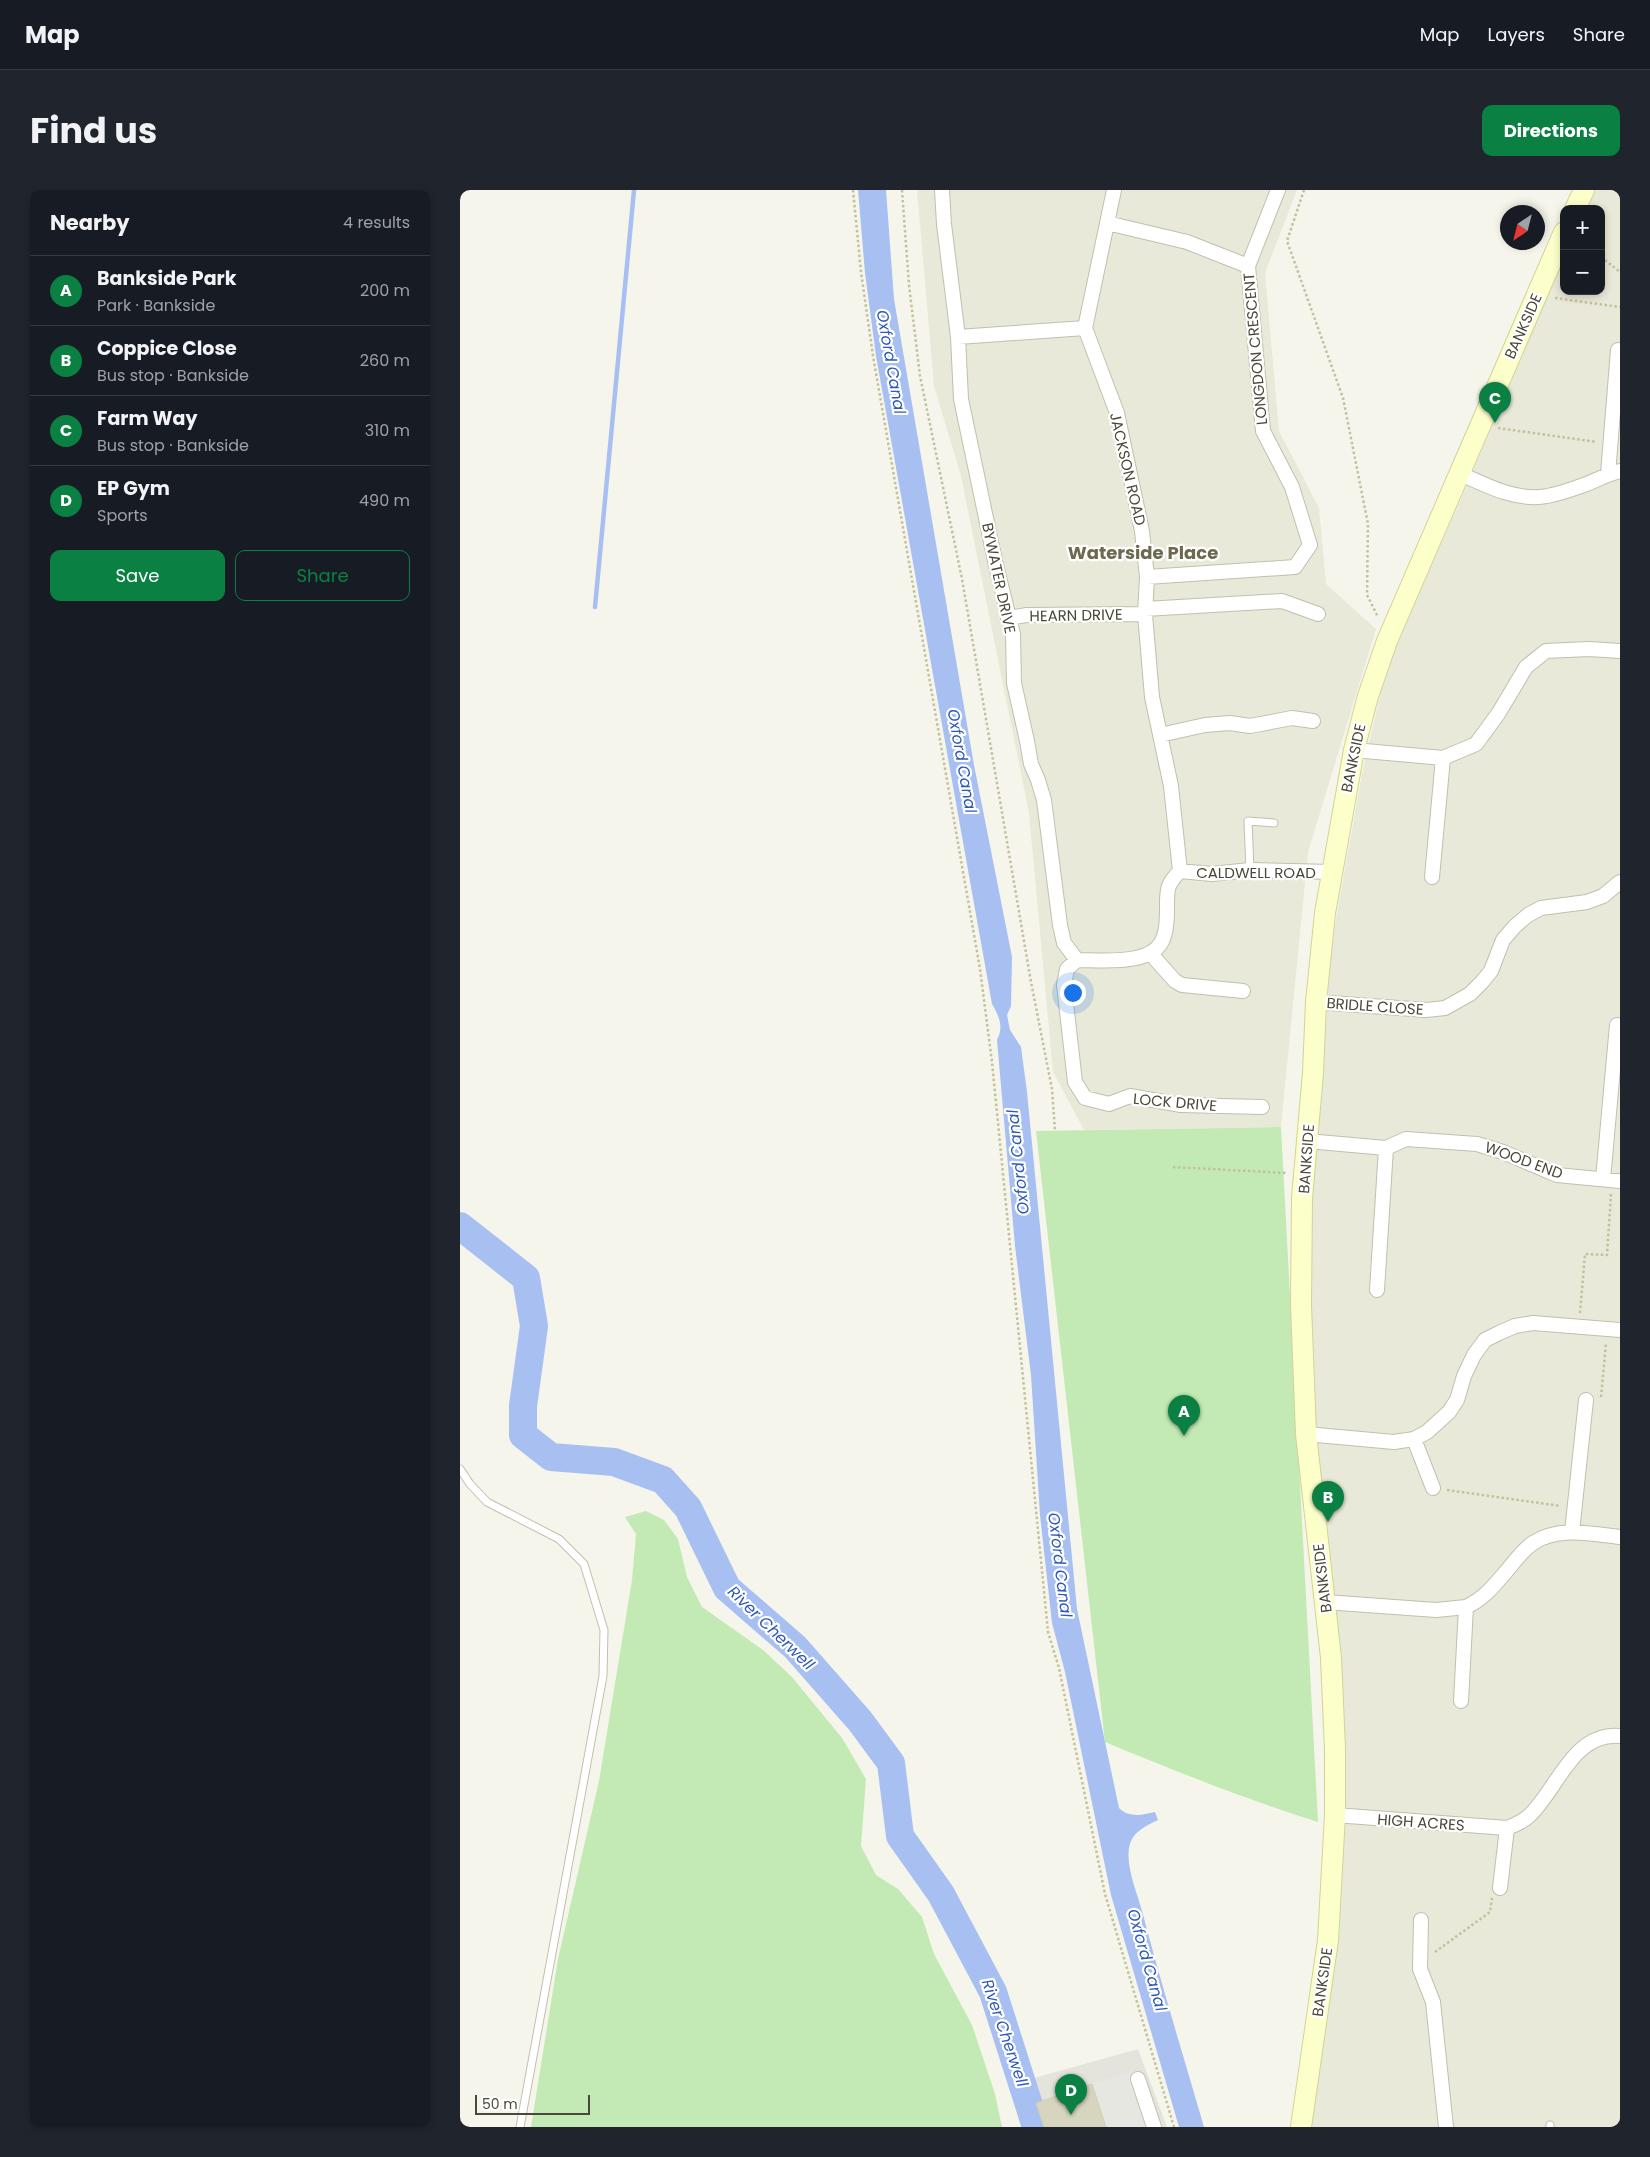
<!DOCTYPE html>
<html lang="en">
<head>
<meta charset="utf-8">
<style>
  :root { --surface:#171b24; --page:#20242c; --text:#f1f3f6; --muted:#9ea1a6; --line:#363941; --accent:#0b8043 }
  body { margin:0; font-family:Poppins,sans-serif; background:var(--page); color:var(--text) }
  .controls { position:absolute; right:15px; top:15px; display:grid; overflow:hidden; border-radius:10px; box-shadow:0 2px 8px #0003 }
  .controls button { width:45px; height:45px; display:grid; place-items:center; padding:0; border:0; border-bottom:1px solid var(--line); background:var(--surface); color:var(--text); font:25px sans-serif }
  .compass { position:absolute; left:1040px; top:15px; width:45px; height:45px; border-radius:50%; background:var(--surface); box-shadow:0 2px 8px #0003; rotate:215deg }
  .scale { position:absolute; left:15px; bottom:12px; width:115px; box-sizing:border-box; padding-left:5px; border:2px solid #4a4838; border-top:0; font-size:14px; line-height:18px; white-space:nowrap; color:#4a4838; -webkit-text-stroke:4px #fff; paint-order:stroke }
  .you { position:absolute; left:612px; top:802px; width:18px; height:18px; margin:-12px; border:4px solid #fff; border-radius:50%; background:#1a73e8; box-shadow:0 0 0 8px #1a73e833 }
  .badge { display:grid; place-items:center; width:32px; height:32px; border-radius:50%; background:var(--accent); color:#fff; font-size:16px; font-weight:700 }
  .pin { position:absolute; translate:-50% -41px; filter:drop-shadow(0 1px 2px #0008) }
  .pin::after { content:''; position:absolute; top:26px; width:18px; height:15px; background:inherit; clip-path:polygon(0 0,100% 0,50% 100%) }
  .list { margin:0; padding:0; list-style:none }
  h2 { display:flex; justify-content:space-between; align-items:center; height:65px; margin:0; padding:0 20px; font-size:21px }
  h2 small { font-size:16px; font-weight:400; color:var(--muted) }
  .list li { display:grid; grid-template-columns:32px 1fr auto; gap:15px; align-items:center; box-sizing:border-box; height:70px; padding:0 20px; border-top:1px solid var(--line) }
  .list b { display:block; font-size:19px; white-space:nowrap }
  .list p { margin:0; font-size:16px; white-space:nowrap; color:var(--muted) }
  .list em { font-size:16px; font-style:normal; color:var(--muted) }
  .actions { display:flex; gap:10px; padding:15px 20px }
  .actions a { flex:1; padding:11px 0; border:1px solid var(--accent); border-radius:10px; text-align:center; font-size:18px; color:var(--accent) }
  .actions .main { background:var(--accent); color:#fff }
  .map { position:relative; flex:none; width:1160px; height:1937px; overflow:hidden; border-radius:10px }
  header { display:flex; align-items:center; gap:30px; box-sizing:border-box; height:70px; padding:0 25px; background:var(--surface); border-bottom:1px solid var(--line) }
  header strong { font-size:24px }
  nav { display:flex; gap:28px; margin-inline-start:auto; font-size:18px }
  .intro { display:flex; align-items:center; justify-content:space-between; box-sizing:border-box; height:120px; padding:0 30px }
  h1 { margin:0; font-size:35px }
  .button { padding:12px 22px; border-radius:10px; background:var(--accent); color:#fff; font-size:18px; font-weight:700 }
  main { display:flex; gap:30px; padding:0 30px }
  aside { flex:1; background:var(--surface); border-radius:10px; box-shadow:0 2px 8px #0003 }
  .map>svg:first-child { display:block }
  .residential { fill:#e9e9d9 }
  .industrial { fill:#e5e4dc }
  .green { fill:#c3eab4 }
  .parking { fill:#e7e7e2 }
  .water { fill:#a8bff2 }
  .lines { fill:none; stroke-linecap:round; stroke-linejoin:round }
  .stream { stroke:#a8bff2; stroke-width:4.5 }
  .river { stroke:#a8bff2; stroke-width:28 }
  .building { fill:#d7d5c0; stroke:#d2cfb3 }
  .lane-casing { stroke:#c1c0ad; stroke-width:9 }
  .street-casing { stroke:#c1c0ad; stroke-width:16 }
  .secondary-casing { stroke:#d2d398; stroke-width:22 }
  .path { stroke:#c3c09e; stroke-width:2.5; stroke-dasharray:2.5 2.5; stroke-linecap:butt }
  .lane { stroke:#fff; stroke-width:7 }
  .street { stroke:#fff; stroke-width:14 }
  .secondary { stroke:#fdffcb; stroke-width:20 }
  .labels { text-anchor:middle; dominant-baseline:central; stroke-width:4.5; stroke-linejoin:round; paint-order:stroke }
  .street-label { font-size:15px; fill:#4a4838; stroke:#fff }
  .water-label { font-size:16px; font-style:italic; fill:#2f59b9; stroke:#fff }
  .quarter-label { font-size:18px; font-weight:bold; fill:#6d694f; stroke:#fff }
</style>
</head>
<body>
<header>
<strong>Map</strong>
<nav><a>Map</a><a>Layers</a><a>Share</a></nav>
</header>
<div class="intro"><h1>Find us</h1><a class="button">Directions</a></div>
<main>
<aside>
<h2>Nearby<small>4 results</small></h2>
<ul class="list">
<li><span class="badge">A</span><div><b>Bankside Park</b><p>Park · Bankside</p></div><em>200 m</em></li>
<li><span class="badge">B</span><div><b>Coppice Close</b><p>Bus stop · Bankside</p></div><em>260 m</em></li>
<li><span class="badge">C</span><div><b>Farm Way</b><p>Bus stop · Bankside</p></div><em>310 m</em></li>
<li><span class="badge">D</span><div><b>EP Gym</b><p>Sports</p></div><em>490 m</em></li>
</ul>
<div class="actions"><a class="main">Save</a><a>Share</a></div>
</aside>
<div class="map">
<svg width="1160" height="1937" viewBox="0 0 1160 1937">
  <rect width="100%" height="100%" fill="#f5f5eb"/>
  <path class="residential" d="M457,0H837L805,83L819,241L859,318L866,394L916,439L848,662L821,937L624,940L593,882L569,623L501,286L474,196Z
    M1135,0H1160V1937H847L876,1712L852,1214V968L867,780L902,584L927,475L998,316L1104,67V101H1141V19H1126Z"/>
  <path class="industrial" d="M678,1859L707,1937H578L567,1890Z"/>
  <path class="green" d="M821,937L858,1632C785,1609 715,1581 645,1552L576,941Z
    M186,1321L204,1330L218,1349L227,1387L242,1417L303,1460L332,1487L382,1548L406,1589L401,1656L416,1685L438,1699L462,1727L474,1764L512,1835L535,1904L542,1937H71L98,1769L139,1591L172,1390L176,1344L165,1327Z"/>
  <path class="parking" d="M669,1882L687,1937H646L632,1894Z"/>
  <path class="water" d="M398,0H426L434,109L514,575L552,767L551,816L547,825L550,840L561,857L567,902L617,1419L659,1618C669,1628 682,1625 695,1622L698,1630C684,1637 672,1642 669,1658C666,1678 677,1702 682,1721C701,1793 723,1865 744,1937H719L651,1705L605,1482L592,1433L580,1325L571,1185L555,1056L537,850C544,837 539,826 532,814L416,166L405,83Z"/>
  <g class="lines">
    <path class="stream" d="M135,417L174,0"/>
    <path class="river" d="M0,1036L66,1088L74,1136L63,1216V1245L91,1267L154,1272L203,1290L228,1318L267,1398L335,1457L400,1531L431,1573L440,1646L481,1704L533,1802L576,1937"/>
  </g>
  <path class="building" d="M632,1894L646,1937H584L576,1913Z"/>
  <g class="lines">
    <defs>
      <path id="lane" d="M790,680L788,631L814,633
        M0,1279L10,1294L27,1312L99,1349L124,1374L144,1440L143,1486L60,1937
        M1090,1935V1937"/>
      <path id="street" d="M482,0L484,34L498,147L501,209L535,371L553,444L554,493L567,551L571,574L578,590L584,610L600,735L604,753L617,770
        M654,0L625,138L657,223L682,341L687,387L685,424L692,507L711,596L720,681
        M647,33L727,52L788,76L803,241L832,297L850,355L835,377L687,387
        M788,76L818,0
        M498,147L625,138
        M999,283C1025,295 1058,312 1087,306C1098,304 1110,300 1121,296C1134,292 1146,284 1160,281
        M1148,284L1158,160
        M685,419L822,411L858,424
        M548,428L567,425L685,424
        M700,545L745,535L770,533L790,536L832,528L853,531
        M894,560L983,568L1016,554L1038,524L1066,477L1086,461L1129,459L1160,461
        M972,687L983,568
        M690,763L715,791L722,795L783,801
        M617,770L607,779L604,795L615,892L625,908L649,914L670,906L721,915L802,917
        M617,770C641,770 696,777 704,746C707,738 707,727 707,719C707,700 706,695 720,681L752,684L790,680L872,682
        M856,812L966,820L985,818L1010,804L1022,792L1031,781L1043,750L1055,736L1068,725L1081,718L1127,712L1143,706L1160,692
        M847,951L926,958L946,949L1017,954L1043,962L1097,985L1160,991
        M1143,989L1157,835
        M917,1100L926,958
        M846,1244L934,1252L954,1249L967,1242L989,1222L997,1210L1004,1186L1014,1165L1025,1150L1039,1143L1055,1136L1073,1133L1160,1140
        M954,1249L973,1298
        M1112,1342L1126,1210
        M865,1412L976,1420L1006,1417
        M1001,1511L1006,1417C1023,1409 1032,1398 1044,1384C1053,1374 1062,1360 1073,1353C1099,1336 1131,1344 1160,1347
        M875,1625L1047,1638C1055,1635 1064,1631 1070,1625C1098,1598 1113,1542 1160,1546
        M1040,1698L1047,1638
        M961,1730L960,1779L973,1812L986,1937
        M678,1889L694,1937"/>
      <path id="secondary" d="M1115,19L1124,0
        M841,1937L868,1750L875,1625V1559L871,1468L846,1244L841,1115L842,1008L853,883L856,812L865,723L894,560L908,506L927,451L1104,42"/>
    </defs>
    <use href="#lane" class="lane-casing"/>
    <use href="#street" class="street-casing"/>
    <use href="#secondary" class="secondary-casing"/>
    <path class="path" d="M393,0L401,82L413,166L520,779L532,872L588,1442L599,1478L645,1704L714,1937
      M442,0L449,95L460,186L502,389L571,792L592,899L595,940
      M844,0L827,51L883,208L908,334L907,405L918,427
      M1159,0L1160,1
      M1141,67L1160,82
      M1095,108L1160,117
      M1038,238L1137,252
      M713,977L827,983
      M1120,1123L1125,1064L1147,1065L1151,1004
      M1141,1207L1146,1153
      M987,1300L1101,1316
      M975,1762L1030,1722L1032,1708"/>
    <use href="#lane" class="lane"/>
    <use href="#street" class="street"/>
    <use href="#secondary" class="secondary"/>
  </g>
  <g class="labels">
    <g class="street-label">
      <text transform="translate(1063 136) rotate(-66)">BANKSIDE</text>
      <text transform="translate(795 159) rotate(-95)">LONGDON CRESCENT</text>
      <text transform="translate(668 279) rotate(77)">JACKSON ROAD</text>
      <text transform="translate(539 388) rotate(78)">BYWATER DRIVE</text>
      <text transform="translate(616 425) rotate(-1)">HEARN DRIVE</text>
      <text transform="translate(893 568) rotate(-78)">BANKSIDE</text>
      <text x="796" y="682">CALDWELL ROAD</text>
      <text transform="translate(915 816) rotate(4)">BRIDLE CLOSE</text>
      <text transform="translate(715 912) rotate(5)">LOCK DRIVE</text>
      <text transform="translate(846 969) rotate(-86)">BANKSIDE</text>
      <text transform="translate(1064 970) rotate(20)">WOOD END</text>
      <text transform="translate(862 1388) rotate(-97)">BANKSIDE</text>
      <text transform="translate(961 1632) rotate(4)">HIGH ACRES</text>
      <text transform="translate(862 1792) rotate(-82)">BANKSIDE</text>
    </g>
    <g class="water-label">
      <text transform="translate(431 172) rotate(80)">Oxford Canal</text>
      <text transform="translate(502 571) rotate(80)">Oxford Canal</text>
      <text transform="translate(558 972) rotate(-96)">Oxford Canal</text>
      <text transform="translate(600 1375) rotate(83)">Oxford Canal</text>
      <text transform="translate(311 1438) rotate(44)">River Cherwell</text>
      <text transform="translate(687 1770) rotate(74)">Oxford Canal</text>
      <text transform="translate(545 1843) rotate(71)">River Cherwell</text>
    </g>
    <g class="quarter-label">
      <text x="683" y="362">Waterside Place</text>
    </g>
  </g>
</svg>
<div class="controls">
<button>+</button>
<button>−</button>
</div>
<svg class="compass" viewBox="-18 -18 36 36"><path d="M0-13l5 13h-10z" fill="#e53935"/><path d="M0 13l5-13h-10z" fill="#9ea1a6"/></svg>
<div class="scale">50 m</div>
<div class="you"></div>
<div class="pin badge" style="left:724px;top:1246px">A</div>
<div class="pin badge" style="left:868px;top:1332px">B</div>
<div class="pin badge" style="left:1035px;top:233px">C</div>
<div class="pin badge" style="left:611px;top:1925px">D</div>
</div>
</main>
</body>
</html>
